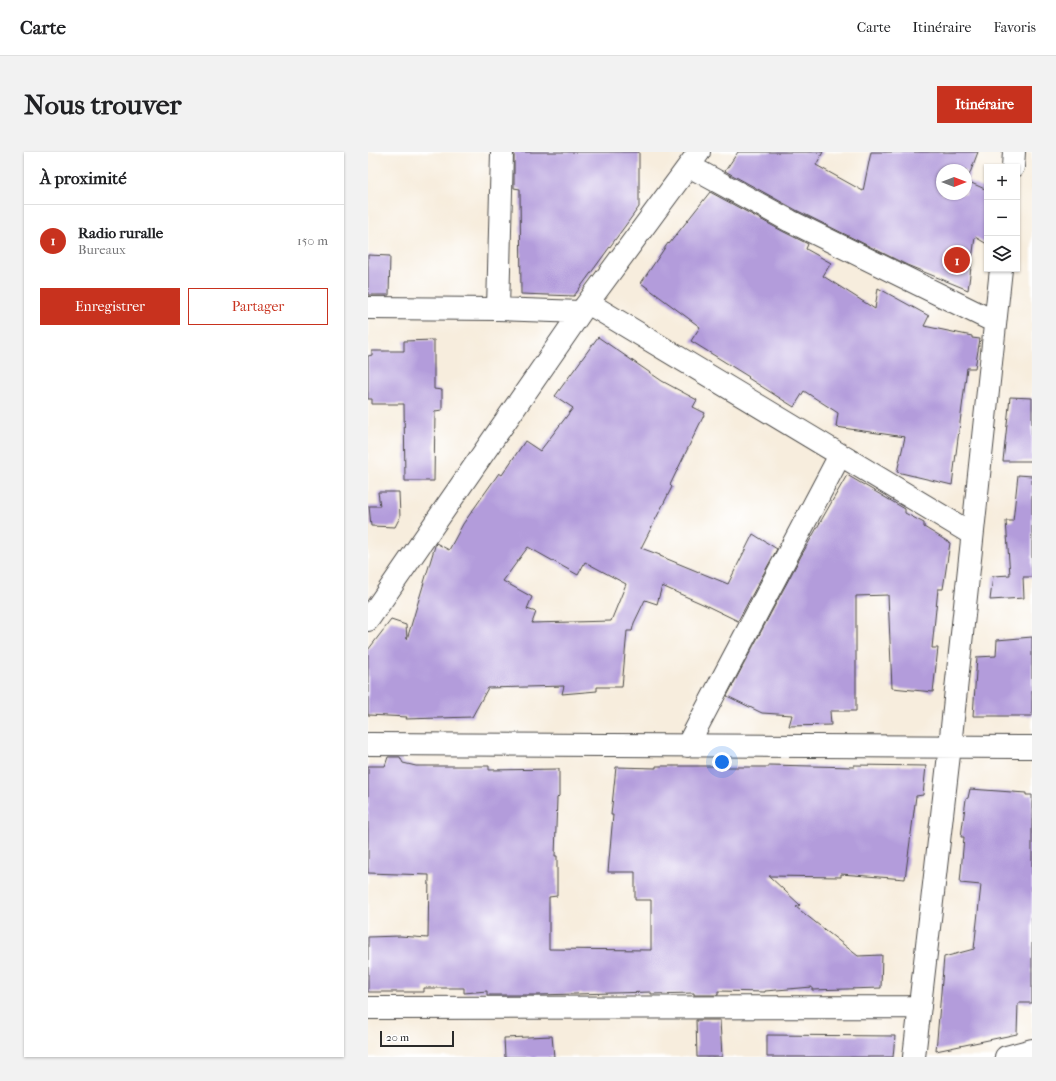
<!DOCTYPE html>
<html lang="fr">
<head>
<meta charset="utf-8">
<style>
  :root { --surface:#fff; --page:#f2f2f2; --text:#202124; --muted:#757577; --line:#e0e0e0; --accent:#c8321e }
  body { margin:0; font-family:"IM FELL French Canon",serif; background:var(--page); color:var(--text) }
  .controls { position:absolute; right:12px; top:12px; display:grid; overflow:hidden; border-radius:0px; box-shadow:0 1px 3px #0004 }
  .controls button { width:36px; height:36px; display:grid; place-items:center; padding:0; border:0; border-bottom:1px solid var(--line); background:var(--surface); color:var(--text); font:20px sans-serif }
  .compass { position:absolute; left:568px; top:12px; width:36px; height:36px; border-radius:50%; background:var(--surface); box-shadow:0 1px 3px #0004; rotate:90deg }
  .scale { position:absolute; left:12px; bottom:10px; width:74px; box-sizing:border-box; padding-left:4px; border:2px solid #2b2b2b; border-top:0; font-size:11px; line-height:14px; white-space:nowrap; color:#2b2b2b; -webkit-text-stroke:3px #fff; paint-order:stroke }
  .you { position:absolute; left:354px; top:610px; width:14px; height:14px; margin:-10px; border:3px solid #fff; border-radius:50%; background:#1a73e8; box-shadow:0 0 0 6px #1a73e833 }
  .badge { display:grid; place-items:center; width:26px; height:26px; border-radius:50%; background:var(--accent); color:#fff; font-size:13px; font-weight:700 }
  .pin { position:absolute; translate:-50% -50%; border:2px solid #fff; box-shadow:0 1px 4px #0006 }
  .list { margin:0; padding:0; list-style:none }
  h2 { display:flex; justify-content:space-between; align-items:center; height:52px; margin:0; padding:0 16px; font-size:17px }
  h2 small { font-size:13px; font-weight:400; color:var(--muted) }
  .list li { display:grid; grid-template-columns:26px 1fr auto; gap:12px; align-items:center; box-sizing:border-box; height:72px; padding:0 16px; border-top:1px solid var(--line) }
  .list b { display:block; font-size:15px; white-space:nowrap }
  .list p { margin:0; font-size:13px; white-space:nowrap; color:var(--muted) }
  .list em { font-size:13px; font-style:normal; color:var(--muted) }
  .actions { display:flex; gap:8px; padding:12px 16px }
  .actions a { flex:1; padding:9px 0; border:1px solid var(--accent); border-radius:0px; text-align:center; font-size:14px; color:var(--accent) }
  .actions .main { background:var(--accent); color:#fff }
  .icon { flex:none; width:22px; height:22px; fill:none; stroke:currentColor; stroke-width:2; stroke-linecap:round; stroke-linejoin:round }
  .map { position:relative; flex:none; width:664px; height:905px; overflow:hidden; border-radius:0px }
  header { display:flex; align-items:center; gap:24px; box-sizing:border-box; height:56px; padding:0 20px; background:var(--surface); border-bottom:1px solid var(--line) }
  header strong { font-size:19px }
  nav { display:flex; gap:22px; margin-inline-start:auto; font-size:14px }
  .intro { display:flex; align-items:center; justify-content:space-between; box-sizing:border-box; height:96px; padding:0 24px }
  h1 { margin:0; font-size:28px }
  .button { padding:10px 18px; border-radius:0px; background:var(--accent); color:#fff; font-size:14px; font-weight:700 }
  main { display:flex; gap:24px; padding:0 24px }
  aside { flex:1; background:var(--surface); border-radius:0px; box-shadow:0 1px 3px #0004 }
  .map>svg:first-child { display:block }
  .building { fill:#b39cdb; fill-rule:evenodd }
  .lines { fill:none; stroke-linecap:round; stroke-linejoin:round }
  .minor-casing { stroke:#4a4846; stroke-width:24 }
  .minor { stroke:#fff; stroke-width:22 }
</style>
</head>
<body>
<header>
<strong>Carte</strong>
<nav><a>Carte</a><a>Itinéraire</a><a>Favoris</a></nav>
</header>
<div class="intro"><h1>Nous trouver</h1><a class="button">Itinéraire</a></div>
<main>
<aside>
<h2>À proximité<small></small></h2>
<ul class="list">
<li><span class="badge">1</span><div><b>Radio ruralle</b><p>Bureaux</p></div><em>150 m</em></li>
</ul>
<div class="actions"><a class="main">Enregistrer</a><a>Partager</a></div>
</aside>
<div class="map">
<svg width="664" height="905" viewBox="0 0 664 905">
  <rect width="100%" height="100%" fill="#fff"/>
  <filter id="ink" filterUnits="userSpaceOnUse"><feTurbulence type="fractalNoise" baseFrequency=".025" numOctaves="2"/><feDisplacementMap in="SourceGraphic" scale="8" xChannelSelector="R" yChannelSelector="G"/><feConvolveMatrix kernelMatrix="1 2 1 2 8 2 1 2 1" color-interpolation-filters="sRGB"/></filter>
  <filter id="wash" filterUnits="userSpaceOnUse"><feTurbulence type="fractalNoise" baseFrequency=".012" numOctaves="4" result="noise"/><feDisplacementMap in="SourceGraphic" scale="16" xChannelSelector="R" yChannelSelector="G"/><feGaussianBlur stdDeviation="0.9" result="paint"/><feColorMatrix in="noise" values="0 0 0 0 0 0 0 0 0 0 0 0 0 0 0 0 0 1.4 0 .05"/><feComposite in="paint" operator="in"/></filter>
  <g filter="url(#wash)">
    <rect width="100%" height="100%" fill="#f7eddd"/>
    <g id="blocks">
      <path class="building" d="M146,0H271V55L206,144L153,142L152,37L146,36Z
        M370,0H455L448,13L495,39L503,0H610L599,29L619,38V92L607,85L600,138L539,113L428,58L357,19ZM574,18H598V42H574Z
        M342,40L416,80L440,92L438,97L463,111L455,124L507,157L510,136L561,164L556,174L604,184V186L612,187L607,216H599L584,333L529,320L537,285L468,275L470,261L436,239L426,255L380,226L381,225L323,189L332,175L273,131L300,91L301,92Z
        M0,103L22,104L21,143H0Z
        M230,185L294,229L329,248L325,255L337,261L302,333L304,335L273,396L292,403V404L360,432L385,382L409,397L370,469L337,453L294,434L289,452L277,448L266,471L264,479H259L254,535H229V539L194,542L196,534L120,536L104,565L38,567L39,565L0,563V498L23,468L38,473L39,487L67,394L68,391L81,398L95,372L131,321L134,323L157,289L172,299L205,256L187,244ZM160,395L210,423L217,410L258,432L243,469L164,471L168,460L159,457L164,445L135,429Z
        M66,188V237L74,238V258L67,259L66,329H37L36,252H4V247H0V204L4,203V199H36V189Z
        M642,245L664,246V309H635Z
        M479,323L537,357V361L556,371V375L582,391L575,437H570L564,496H570L565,540L524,536L520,443L488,444V559H462L463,573L421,574L424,563L394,561L359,544L433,404Z
        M650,323L664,324V425H655L656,446L622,448L625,424L642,423L638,369H645Z
        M10,340H31L32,365L27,375L3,374L1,354H12Z
        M664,485V564H605L609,505L628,504L629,488Z
        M20,605H32L35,611L48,614H121V618L191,617V644L189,646L187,704H189V744L181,745V797L283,798V748H267V720H240L245,663H243L248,615L288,616V614H355L356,615H401V613L486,615V613L558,614L555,643L548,644L537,727L473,722V725L401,724L432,753L428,755L490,804L514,803L513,836L444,838V835L397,839V840L350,839V843H326V841L283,842V840L170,843H119V839L96,841V836H56V840H0V785L32,784L60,786L61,723L0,721V614H17Z
        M602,637L658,641V643H664V851H650L649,882L568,899L576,805L606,797L613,733L592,731L596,685H593L598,647L600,646Z
        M328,868H352L354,905H329Z
        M399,883L527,884L525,905H399Z
        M184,884L186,905H137L136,886Z"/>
    </g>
  </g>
  <g filter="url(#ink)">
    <use href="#blocks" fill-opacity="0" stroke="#4a4846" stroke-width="1"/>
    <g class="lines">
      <defs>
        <path id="minor" d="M321,14L422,69L627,170
          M645,15L646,0
          M220,151L604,382
          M0,156L130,157L213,160
          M130,157L134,0
          M0,468L213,160L331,0
          M0,592L664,595
          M319,594L472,303
          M0,856L552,855
          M546,905L582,594L633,117
          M638,905L664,898"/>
      </defs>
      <use href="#minor" class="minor-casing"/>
      <use href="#minor" class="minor"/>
    </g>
  </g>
</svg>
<div class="controls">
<button>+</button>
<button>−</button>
<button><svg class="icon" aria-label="layers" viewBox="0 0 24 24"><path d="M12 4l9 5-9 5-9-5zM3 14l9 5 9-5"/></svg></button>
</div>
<svg class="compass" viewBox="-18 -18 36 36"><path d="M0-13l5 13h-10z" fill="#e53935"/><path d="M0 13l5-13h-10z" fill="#757577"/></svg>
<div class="scale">20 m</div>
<div class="you"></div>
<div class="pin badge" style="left:589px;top:108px">1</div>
</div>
</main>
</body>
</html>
